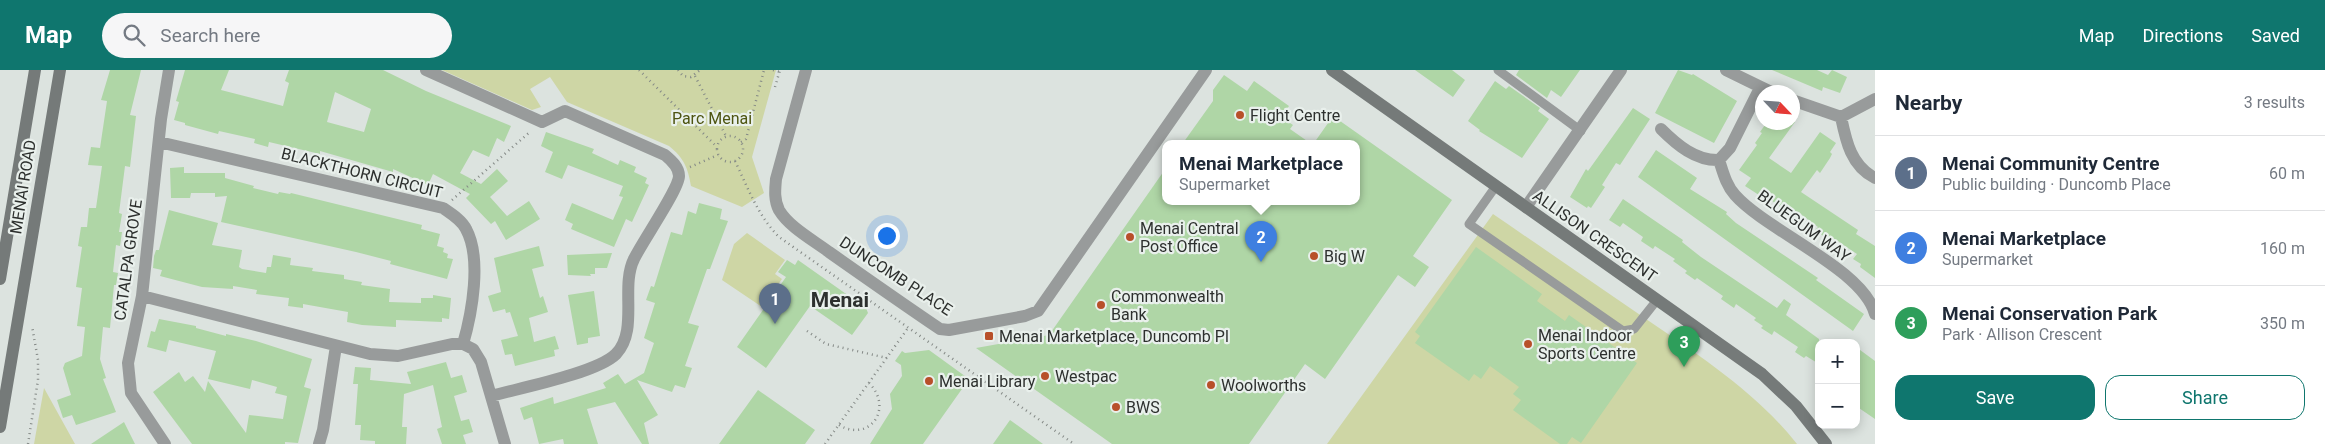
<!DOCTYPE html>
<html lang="en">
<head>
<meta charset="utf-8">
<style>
  :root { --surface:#fff; --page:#f6f6f7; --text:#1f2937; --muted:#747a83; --line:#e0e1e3; --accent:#0f766e }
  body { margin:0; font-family:Roboto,sans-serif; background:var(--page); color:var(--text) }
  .controls { position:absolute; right:15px; bottom:15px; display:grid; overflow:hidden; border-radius:10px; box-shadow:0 2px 12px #0003 }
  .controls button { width:45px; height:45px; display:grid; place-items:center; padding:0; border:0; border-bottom:1px solid var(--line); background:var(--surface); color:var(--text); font:25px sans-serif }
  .compass { position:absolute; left:1755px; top:15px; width:45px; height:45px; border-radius:50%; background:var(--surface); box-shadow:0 2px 12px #0003; rotate:116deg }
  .you { position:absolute; left:886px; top:165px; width:18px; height:18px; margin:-12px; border:4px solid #fff; border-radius:50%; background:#1a73e8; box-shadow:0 0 0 8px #1a73e833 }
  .badge { display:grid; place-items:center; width:32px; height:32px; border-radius:50%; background:var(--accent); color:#fff; font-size:16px; font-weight:700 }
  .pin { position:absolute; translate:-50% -41px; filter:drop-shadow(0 1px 2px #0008) }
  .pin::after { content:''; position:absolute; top:26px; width:18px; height:15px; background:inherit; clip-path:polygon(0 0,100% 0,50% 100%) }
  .popup { position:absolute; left:1162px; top:70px; width:198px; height:65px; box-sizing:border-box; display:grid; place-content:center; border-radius:10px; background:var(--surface); filter:drop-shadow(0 1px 4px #0005); font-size:16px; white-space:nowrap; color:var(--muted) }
  .popup b { font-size:19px; color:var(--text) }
  .popup::after { content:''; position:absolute; left:50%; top:100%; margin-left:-10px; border:10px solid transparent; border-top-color:var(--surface) }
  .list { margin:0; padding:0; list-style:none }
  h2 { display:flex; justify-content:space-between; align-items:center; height:65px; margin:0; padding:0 20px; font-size:21px }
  h2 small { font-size:16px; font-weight:400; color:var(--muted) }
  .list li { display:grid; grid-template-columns:32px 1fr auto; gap:15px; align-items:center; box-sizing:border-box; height:75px; padding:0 20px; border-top:1px solid var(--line) }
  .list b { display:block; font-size:19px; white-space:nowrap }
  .list p { margin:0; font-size:16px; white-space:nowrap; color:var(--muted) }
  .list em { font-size:16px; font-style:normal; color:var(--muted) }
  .actions { display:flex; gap:10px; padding:15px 20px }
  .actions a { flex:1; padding:11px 0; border:1px solid var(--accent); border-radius:15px; text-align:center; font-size:18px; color:var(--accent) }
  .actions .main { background:var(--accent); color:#fff }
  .icon { flex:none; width:28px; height:28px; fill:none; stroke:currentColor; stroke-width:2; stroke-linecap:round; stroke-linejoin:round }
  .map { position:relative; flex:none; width:1875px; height:374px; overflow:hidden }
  header { display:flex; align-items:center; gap:30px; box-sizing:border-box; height:70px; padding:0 25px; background:var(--accent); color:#fff }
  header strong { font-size:24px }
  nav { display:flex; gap:28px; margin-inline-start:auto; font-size:18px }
  .search { width:350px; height:45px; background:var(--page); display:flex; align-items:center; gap:12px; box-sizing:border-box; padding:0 18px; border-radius:28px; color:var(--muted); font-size:19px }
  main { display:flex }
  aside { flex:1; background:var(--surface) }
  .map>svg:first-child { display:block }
  .green { fill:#ced6a5 }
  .building { fill:#afd6a6; fill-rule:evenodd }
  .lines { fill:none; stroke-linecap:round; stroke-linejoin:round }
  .path { stroke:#848986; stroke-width:2.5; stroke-dasharray:1 4; stroke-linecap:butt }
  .lane { stroke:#989b9b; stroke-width:9 }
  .street { stroke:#989b9b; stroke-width:12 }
  .secondary { stroke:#757a79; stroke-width:12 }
  .poi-dot { fill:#b8502a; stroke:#e9f0ec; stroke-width:2 }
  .labels { text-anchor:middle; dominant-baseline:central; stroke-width:4.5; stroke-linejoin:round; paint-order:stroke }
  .poi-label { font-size:16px; fill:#2d302e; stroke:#e9f0ec; text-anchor:start }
  .park-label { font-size:16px; fill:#4d5411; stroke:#e9f0ec }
  .street-label { font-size:16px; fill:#2d302e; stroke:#e9f0ec }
  .district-label { font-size:21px; font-weight:bold; fill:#2d302e; stroke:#e9f0ec }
</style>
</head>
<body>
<header>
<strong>Map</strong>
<div class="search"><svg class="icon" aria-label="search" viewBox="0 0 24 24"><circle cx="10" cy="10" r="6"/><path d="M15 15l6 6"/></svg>Search here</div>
<nav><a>Map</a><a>Directions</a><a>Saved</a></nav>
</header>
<main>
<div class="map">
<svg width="1875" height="374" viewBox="0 0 1875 374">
  <rect width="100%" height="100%" fill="#dce3df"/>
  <path class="green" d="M442,0H776L752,87L764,123L742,137L691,116C688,98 684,88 669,76L567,32L550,7L530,19L541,37L532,40Z
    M1493,144C1544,179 1595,214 1646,249C1700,286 1757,323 1797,374H1327Z
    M747,163L785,190L775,204L782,209L762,237L722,210L734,174Z
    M44,318L75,374H34Z"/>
  <path class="building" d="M110,0H141L130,45L136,46L130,97L125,96L119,143L122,144L119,162H122L120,176L116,175L113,202L118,203L116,215H114L110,258L103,257L100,289L106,308L103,309L116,342L76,355L72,345L63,348L57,330L71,325L63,298L65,293L82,286L85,257L77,256L82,218L76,217L82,177L78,176L81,157H87L89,138H96L102,96L88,95L91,77L100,78L107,31L101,30Z
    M185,0H229L221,20L283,36L289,13L285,11L289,0H383L426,21L511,56L504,72L497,68L489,87L473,80L460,103L481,114L497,99L508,111L490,127L507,146L529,131L540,149L506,170L495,151L491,154L466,128L470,124L433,104L428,115L393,99V102L320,81V84L269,72L268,77L254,73L255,69L219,61L218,64L185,55V53L174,50L179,32L176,31ZM335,22L371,39L364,62L327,52Z
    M1415,0H1452L1465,10L1453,27Z
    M1519,0H1580L1561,27L1551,20L1547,28L1516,5Z
    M1678,0L1692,5L1693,4L1737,31L1714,73L1655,43Z
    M1772,0H1817L1828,5L1832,0L1847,7L1840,23L1823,17L1822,21Z
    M1224,5L1247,21L1254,11L1289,36L1281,47L1293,55L1290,59L1310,73H1183L1213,31V20Z
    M1495,11L1506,19L1509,16L1540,38L1538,41L1549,49L1522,88L1479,61L1480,60L1468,51Z
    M1633,38L1650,49L1620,95L1616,93L1602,115L1605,117L1591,138L1588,136L1587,138L1570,127L1586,99L1588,101Z
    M1333,46L1452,130L1413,186L1429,197L1415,217L1398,205L1325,309L1305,294L1249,374H1112L976,278L1049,265L1166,98V131H1356V73H1314Z
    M1767,52H1795L1769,88L1791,103L1820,62L1836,73L1830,82L1832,84L1830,88L1820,103L1817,100L1801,122L1858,160L1856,164L1875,176V208L1860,197L1861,194L1853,189L1857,184L1833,168L1830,171L1815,160L1818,157L1799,143L1795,148L1764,125L1762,127L1745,116L1751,108L1739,100L1757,75L1755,73L1762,63L1760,62Z
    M546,62L594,79L592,83L618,95L620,90L636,97L634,102L647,108L645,113L649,115L632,152L626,149L614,177L571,159L573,154L565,150L572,133L613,150L623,127L619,126L623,116L568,95L562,109L545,102L553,82L541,76Z
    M1656,80L1697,108L1690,119L1727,142L1726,144L1736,153L1818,208L1816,210L1864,244L1853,261L1638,107Z
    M184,97V103H225V108L254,116L253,118L278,124L279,122L290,124L291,123L422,155L421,159L440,164L437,176L444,178L443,182L448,184L447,188L453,189L447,209L390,194L391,191L356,182L221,152L227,126L215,127V123H191L190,128H171L170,98Z
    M1623,129L1683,170L1682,172L1701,187L1777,238L1784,229L1791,234L1786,245L1819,269V294L1806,286L1804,288L1795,282L1798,277L1774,261L1772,265L1761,258L1763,256L1754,250L1756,248L1736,234L1734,238L1721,229L1723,226L1697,208L1695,210L1685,203L1687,201L1673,191L1675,189L1655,176L1653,179L1641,171L1643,167L1623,153L1620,157L1609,150Z
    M699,133L722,139L720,149L728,151L710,199H707L688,253L699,256L685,296L692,298L685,318L675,315L672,322L637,310L658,345L644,353L649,374H642L615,332L587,339L598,374H564L563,369L539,374L532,347L524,350L520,338L553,327L554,334L606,318L603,313L618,304L625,314L644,303L654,273L644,268L655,233L646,230L651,216L654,217L671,162L682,165L688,141L696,144Z
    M169,140L218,153L212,175L242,180L239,197L242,199L266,203L267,197H271L273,185L291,188L290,195L313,198L312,201L344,205V209L362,212L361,215L390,219L389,232L421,233V228H433V225L451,228L449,249L442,248V252L396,250V257L362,255L347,252L348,242L303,234V238L288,236L289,228L256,224L257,220L233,216V219L202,217L160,206L162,200L153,198L154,186L156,180H159Z
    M539,176L544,196L532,199L540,228L543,226L548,242L529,248L534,272L555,266L559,279L554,280L555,286L515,296L512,284L505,285L501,270L518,266L510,242L506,243L505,239L493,242L488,226L501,222L494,188Z
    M1476,177L1542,224L1537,231L1565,251L1569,245L1637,293L1581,373L1572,367L1567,374H1560L1513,340L1521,330L1513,324L1519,317L1490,296L1481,309L1474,304L1469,311L1415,273L1420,266L1415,262Z
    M612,183L607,198H595V204H590L591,206L568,205L567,185Z
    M787,190L795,195L798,190L866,238L868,243L852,265L810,236L766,298L737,277L786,207L778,202Z
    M594,221L600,266L588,268V273L577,275L568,225Z
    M159,249L196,256V258L226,266V264L256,271L312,289L304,317L311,319L298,373L285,372V374H192L153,322L179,302L185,312L193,306L205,322L208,311L246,363L249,345L283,349L287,326L275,323L277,317L252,310L250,319L208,309L216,281L169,270L166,282L147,277L151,261L155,262Z
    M1856,277L1875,291V349L1856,336Z
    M929,280L969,309L923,374H870L892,339L890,324L902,306L901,295L895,291L902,281L905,283Z
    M446,292L451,308L462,305L467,322L454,326L461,351L469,349L473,362L463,365L466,374H442L437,359L442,357L433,315L404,324L402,357H407L406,374H375V371L360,370L361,355H355L358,314H353L355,297L371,298L370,310L411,314L407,302Z
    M758,320L815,360L805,374H719Z
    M1010,350L1043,374H993Z
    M124,352L135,374H91Z"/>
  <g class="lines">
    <path class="path" d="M639,0L717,77
      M678,0L683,6L691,7L700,0
      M773,0L780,2
      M695,6L726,66
      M775,17L780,0
      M717 79a13 13 0 1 1 26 0a13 13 0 1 1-26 0Z
      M741,72L746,69L764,0
      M735,91C748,118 758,146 779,167L1074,374
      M690,97L718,85
      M452,130L531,61
      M807,261L826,274L887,288
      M839,355C870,373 894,338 869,313
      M28,374L38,310V290L32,256
      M825,374L908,258"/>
    <path class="lane" d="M1498,0L1581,61
      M1496,116L1469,154L1623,261L1634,259L1657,230"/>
    <path class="street" d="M426,0L542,52L565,41L665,85C671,90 679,97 679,106C679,119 642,172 634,189C620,217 639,260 616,284C597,303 520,318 491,326
      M806,0L776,109C775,120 774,130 779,140C789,157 813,170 829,182C866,208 903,234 940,259L949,260L1025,246L1038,241L1206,0
      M1726,0L1771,22
      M1792,30L1841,47C1846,71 1851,96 1875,108
      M1841,47L1875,29
      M1661,59C1677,75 1696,91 1719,90L1730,78L1760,18
      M1719,90C1723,102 1726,115 1735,125C1767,161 1863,199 1875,244
      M1526,137L1621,0
      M142,226L370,284L398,286L452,274H463C472,243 482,188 466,159C462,150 450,143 443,138L159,72
      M463,274L473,279L481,292L505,374
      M165,374L131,323L128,293L142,226L161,49L169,0
      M319,374L323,360L336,276"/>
    <path class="secondary" d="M1332,0L1762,304L1796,336L1826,374
      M0,209L35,0
      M0,357L60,0"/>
  </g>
  <g class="poi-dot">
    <circle cx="1240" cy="45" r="5"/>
    <circle cx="1130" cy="167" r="5"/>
    <circle cx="1314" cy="186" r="5"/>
    <circle cx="1101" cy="235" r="5"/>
    <rect x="984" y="261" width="10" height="10" rx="2.5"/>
    <circle cx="1528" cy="274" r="5"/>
    <circle cx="1045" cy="306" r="5"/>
    <circle cx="929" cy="311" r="5"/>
    <circle cx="1211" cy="315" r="5"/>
    <circle cx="1116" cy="337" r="5"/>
  </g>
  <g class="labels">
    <g class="poi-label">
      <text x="1250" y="45">Flight Centre</text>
      <text x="1140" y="158">Menai Central<tspan x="1140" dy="18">Post Office</tspan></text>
      <text x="1324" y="186">Big W</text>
      <text x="1111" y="226">Commonwealth<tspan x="1111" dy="18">Bank</tspan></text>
      <text x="1538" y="265">Menai Indoor<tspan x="1538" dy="18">Sports Centre</tspan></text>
      <text x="999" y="266">Menai Marketplace, Duncomb Pl</text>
      <text x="1055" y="306">Westpac</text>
      <text x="939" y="311">Menai Library</text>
      <text x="1221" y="315">Woolworths</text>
      <text x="1126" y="337">BWS</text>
    </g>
    <g class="park-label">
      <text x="712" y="48">Parc Menai</text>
    </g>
    <g class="street-label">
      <text transform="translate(362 103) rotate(14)">BLACKTHORN CIRCUIT</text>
      <text transform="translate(23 117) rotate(-81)">MENAI ROAD</text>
      <text transform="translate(1804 156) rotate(36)">BLUEGUM WAY</text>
      <text transform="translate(1595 166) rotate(35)">ALLISON CRESCENT</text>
      <text transform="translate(128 190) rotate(-82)">CATALPA GROVE</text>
      <text transform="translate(896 206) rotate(33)">DUNCOMB PLACE</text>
    </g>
    <g class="district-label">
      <text x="840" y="230">Menai</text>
    </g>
  </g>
</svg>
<div class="controls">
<button>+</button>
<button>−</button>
</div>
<svg class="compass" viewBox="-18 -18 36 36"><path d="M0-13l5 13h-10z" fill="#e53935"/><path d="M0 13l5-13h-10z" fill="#747a83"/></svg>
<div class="you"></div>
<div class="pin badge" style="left:775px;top:254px;background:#5c6f8a">1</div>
<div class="pin badge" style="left:1261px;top:192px;background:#3f7fe0">2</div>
<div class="popup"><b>Menai Marketplace</b>Supermarket</div>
<div class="pin badge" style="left:1684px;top:297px;background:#2e9e5b">3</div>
</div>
<aside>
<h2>Nearby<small>3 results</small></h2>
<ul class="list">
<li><span class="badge" style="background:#5c6f8a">1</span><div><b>Menai Community Centre</b><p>Public building · Duncomb Place</p></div><em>60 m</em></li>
<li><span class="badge" style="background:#3f7fe0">2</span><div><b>Menai Marketplace</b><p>Supermarket</p></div><em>160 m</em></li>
<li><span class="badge" style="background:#2e9e5b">3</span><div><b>Menai Conservation Park</b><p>Park · Allison Crescent</p></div><em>350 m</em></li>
</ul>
<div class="actions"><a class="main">Save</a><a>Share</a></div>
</aside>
</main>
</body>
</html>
